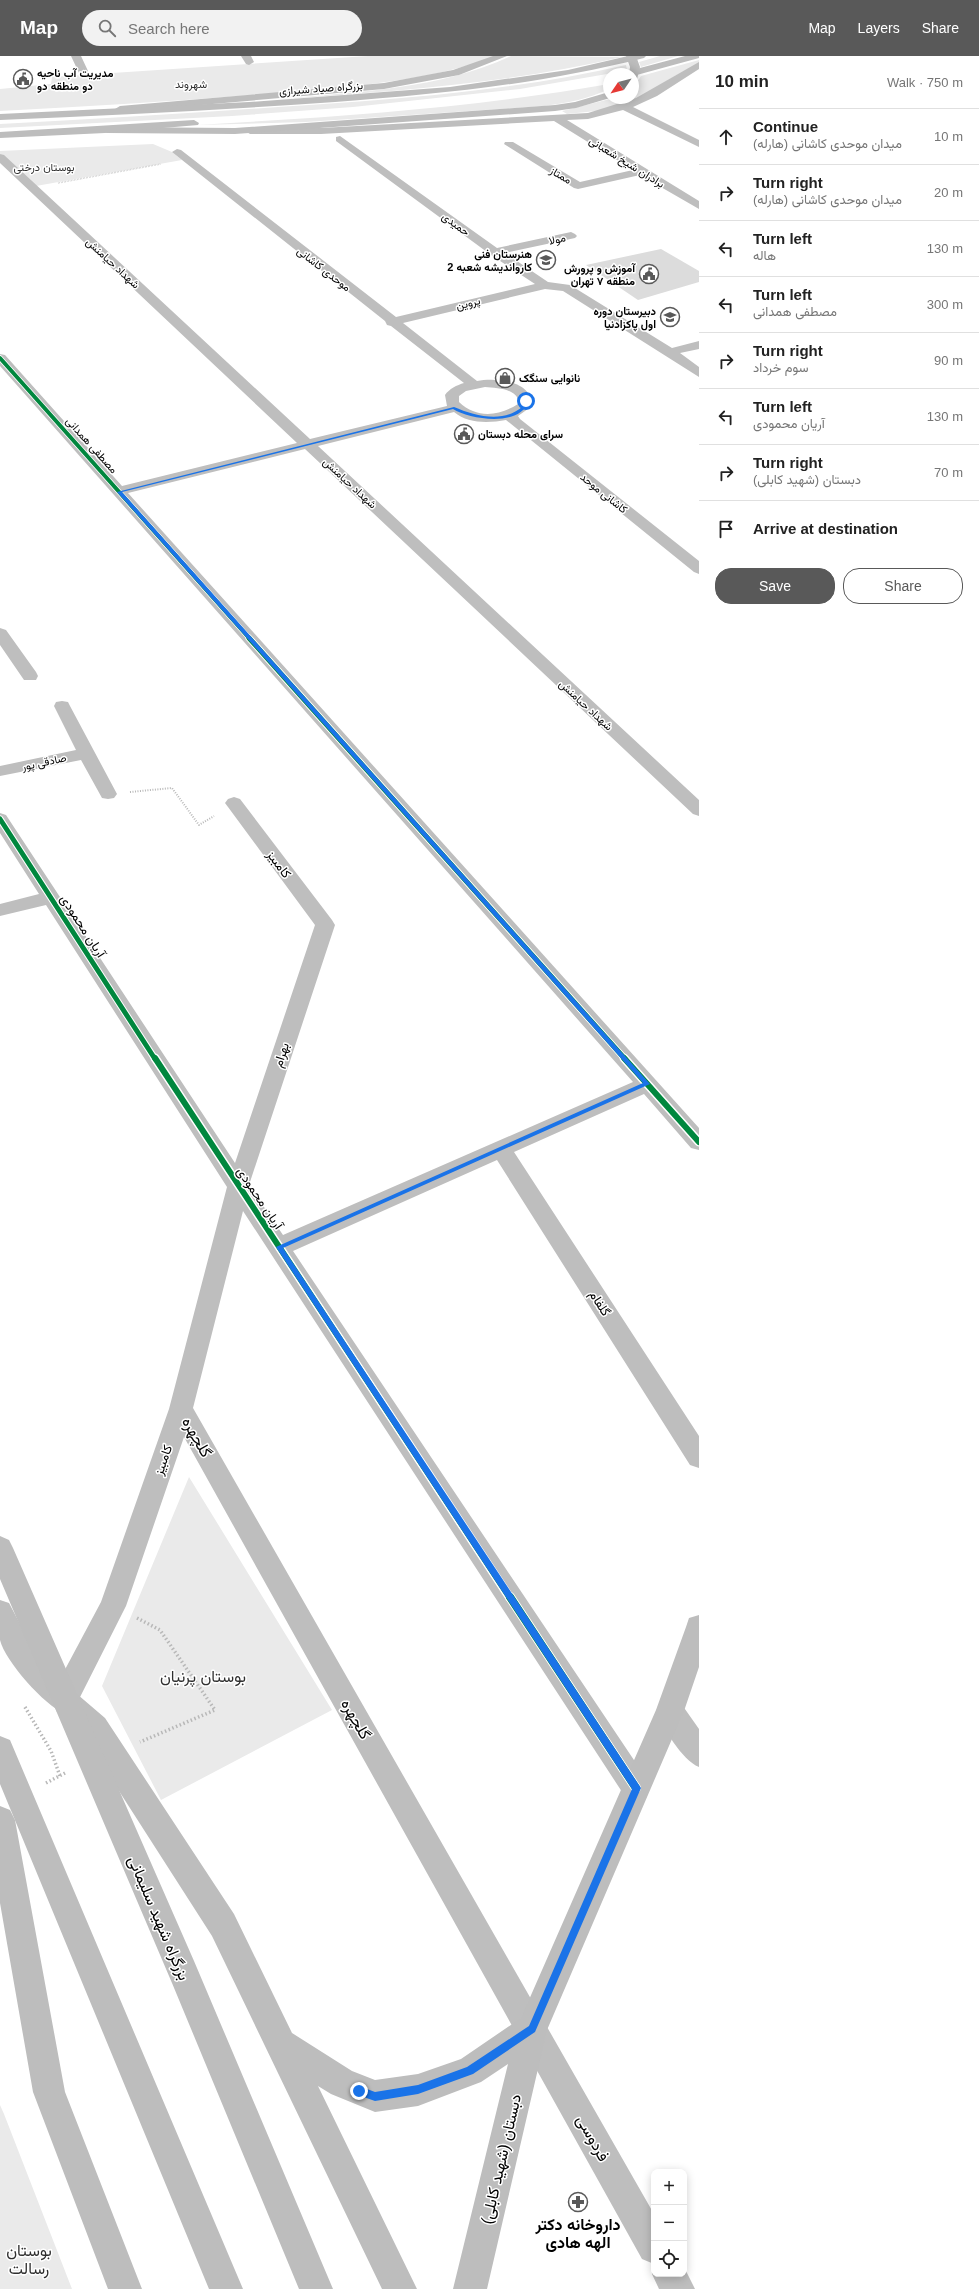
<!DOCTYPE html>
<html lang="en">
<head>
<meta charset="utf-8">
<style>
  :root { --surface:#fff; --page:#f2f2f2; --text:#222; --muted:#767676; --line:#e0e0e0; --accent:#595959 }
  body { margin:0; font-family:Helvetica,Vazirmatn,sans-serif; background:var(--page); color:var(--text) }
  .controls { position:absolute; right:12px; bottom:12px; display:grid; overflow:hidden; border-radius:8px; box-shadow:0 2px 10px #0003 }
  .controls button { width:36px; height:36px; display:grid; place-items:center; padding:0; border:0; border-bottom:1px solid var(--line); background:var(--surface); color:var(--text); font:20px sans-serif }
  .compass { position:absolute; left:603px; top:12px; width:36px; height:36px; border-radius:50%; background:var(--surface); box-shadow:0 2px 10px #0003; rotate:235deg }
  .stop { position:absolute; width:12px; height:12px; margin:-9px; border:3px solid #1a73e8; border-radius:50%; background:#fff }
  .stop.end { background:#1a73e8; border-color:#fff; box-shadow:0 1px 4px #0008 }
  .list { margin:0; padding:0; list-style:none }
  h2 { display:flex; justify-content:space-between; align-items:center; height:52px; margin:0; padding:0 16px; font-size:17px }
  h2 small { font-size:13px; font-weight:400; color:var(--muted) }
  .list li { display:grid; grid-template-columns:26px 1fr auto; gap:12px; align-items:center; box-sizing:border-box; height:56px; padding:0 16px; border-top:1px solid var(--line) }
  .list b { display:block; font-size:15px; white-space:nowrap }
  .list p { margin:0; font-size:13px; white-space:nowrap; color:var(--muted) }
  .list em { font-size:13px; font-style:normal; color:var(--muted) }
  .actions { display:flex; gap:8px; padding:12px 16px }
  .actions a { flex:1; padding:9px 0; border:1px solid var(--accent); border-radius:16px; text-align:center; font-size:14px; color:var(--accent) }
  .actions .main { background:var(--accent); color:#fff }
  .icon { flex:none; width:22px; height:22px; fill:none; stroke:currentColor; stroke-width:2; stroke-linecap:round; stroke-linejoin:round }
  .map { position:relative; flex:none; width:699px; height:2233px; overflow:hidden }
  header { display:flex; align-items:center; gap:24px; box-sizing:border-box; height:56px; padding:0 20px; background:var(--accent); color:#fff }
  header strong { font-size:19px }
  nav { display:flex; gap:22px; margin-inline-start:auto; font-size:14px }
  .search { width:280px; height:36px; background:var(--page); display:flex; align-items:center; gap:10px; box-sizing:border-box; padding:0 14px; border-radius:22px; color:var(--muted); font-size:15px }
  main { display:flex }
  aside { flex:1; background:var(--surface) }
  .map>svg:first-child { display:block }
  .green { fill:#eaeaea }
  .building { fill:#dcdcdc }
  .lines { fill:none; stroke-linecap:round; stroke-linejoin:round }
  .path-far2 { stroke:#b8b8b8; stroke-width:1.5; stroke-dasharray:0.5 1; stroke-linecap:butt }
  .path-far1 { stroke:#b8b8b8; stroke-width:2; stroke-dasharray:1 1.5; stroke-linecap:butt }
  .path { stroke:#b8b8b8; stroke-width:3.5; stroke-dasharray:1.5 2.5; stroke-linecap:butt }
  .minor { fill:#bebebe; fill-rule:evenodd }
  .major { fill:#bdbdbd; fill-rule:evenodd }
  .highway { fill:#bdbdbd; fill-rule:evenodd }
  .cycleway-far3-casing { stroke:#fff; stroke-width:5.5 }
  .cycleway-far2-casing { stroke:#fff; stroke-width:7 }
  .cycleway-far1-casing { stroke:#fff; stroke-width:9 }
  .cycleway-casing { stroke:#fff; stroke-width:10 }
  .cycleway-far3 { stroke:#00873e; stroke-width:4 }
  .cycleway-far2 { stroke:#00873e; stroke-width:5 }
  .cycleway-far1 { stroke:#00873e; stroke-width:6 }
  .cycleway { stroke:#00873e; stroke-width:8 }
  .route { fill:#1a73e8 }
  .labels { text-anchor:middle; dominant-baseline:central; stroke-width:3; stroke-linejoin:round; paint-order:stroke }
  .far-poi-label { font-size:11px; font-weight:bold; fill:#000; stroke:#fff; text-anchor:start }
  .far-park-label { font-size:11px; fill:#2f2f2f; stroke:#fff }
  .far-street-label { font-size:11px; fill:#000; stroke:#fff }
  .street-label { font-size:13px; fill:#000; stroke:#fff }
  .near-street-label { font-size:16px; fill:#000; stroke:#fff }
  .near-park-label { font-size:16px; fill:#2f2f2f; stroke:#fff }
  .near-poi-label { font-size:16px; font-weight:bold; fill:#000; stroke:#fff }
</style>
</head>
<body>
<header>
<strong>Map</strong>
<div class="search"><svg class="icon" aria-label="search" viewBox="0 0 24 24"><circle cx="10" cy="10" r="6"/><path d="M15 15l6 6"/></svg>Search here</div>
<nav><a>Map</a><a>Layers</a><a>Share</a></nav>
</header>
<main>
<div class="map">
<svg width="699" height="2233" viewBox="0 0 699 2233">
  <rect width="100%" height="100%" fill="#fff"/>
  <path class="green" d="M368,0H496C430,25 361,29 291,36C194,44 97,50 0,55V33L51,28L52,21Z
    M511,0L622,1C511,27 398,35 284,43C360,35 441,33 511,0Z
    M660,0H678L641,11L639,6Z
    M699,4V8C673,18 651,37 625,48C608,55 585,56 567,58L562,55L614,42H633V32L641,20Z
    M626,9L627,14L607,18L520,33L353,51L232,60L0,72V68C103,63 206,56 309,49C415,42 522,33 626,9Z
    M609,28V33C588,43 567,47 544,50L306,66L197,69C335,61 473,52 609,28Z
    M153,88L172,96L182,104L36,130L0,98V95Z
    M189,1421L332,1654L161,1744L102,1630Z
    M0,2049L4,2058L72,2233H0Z"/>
  <path class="building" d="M661,193L699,215V226L638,244L586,209Z"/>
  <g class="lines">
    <path class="path-far2" d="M58,127L161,108"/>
    <path class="path-far1" d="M130,736L172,732L199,769L214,760"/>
    <path class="path" d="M137,1562L160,1574L215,1654L140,1686
      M25,1651L51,1695L60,1720
      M46,1727L65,1717"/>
    <path class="minor" d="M71,0H81L88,15L87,17H79Z
      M241,0H251L254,6L249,9L246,8Z
      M699,6V13L657,40L633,51L699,84V91L623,54L588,63L567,64L699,145V153L640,119L578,133L574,132L504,88L505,86H513L580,126L633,114L554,65L321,78H250L245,75L250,72H321L588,57L636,42Z
      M340,80L497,192L571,176L575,178L577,180L575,182L505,197L548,226L570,229L672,292L699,285V293L680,297L699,311V321L563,235L545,233L403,267L477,325C496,321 533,325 532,350L518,360L520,363L699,505V518L694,516L506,364C489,367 468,368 454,356L318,390L699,744V760L693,758L305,393L128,437L699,1072V1094L691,1092L644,1038L514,1096L699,1380V1412L690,1409L497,1104L293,1195L646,1722L650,1732L646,1742L636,1746L626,1742L243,1155L193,1352L654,2158V2208L642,2203L184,1381L126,1550L74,1653L64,1657C45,1650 5,1605 0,1584C0,1572 0,1556 0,1544L9,1547L31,1589L61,1621L101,1546L169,1353L227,1131L46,849L0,860V848L39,838L0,777V757L6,759L235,1107L315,869L228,751L225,747L228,743L234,741L240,743L332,864L335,869L249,1129L283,1179L633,1026L0,310V298L5,299L122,430L297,387L0,107V98L4,99L310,383L447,350L445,339C449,333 457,329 464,327L391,270L387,269L385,265L172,96L177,93L181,94L396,261L535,228L491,199L336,85V81ZM485,331C496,332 513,332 518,343V348C499,360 477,363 459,346V340L466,335Z
      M0,572L6,574L36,616L38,620L36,624H24L0,589Z
      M62,645L68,646L70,650L117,738L114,742L108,743L102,742L81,704L0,720V710L76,694L54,650L56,646Z
      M670,1642L680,1646L699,1673V1711C682,1704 663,1672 656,1655L660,1646Z
      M684,2211L695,2233H659L652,2218L654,2213V2218H684Z"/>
    <path class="major" d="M493,0H507L459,19L384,33L120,56L115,53L120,50L384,27L453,14Z
      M626,0H636L640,11L637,23L633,24V18H629L630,11Z
      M609,36L610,42L576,52L555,55L235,78L107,77L102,74L107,71L235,72L555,49L575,46Z
      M699,1559V1611L684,1655L547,1974L487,2233H453L508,2008L481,2026L418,2050L375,2056L331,2038L318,2030L417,2233H382L212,1880L85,1682L57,1656L53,1647L57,1638L67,1634L77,1638L105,1662L234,1858L292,1977L352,2015L375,2024L418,2018L461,2003L521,1962L656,1654L686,1571L689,1562Z
      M0,1750L10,1754L15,1764L65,2036L142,2233H108L33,2036L0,1847Z"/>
    <path class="highway" d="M628,0H646L644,2C541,28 442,38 335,46C224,54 112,59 0,64V58L249,46L450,31L568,14Z
      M685,0H699V2L633,20V18H624L625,16Z
      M194,64L199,67L198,69L105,77L0,82V76Z
      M0,1480L9,1484L13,1492L194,1905L333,2233H299L172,1927L0,1523Z
      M0,1680L10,1684L243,2233H209L0,1728Z"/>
    <defs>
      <path id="cycleway-far3" d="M0,302L250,583"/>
      <path id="cycleway-far2" d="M249,582L625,1003
        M0,763L155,1003"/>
      <path id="cycleway-far1" d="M155,1002L510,1542
        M624,1002L699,1086"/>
      <path id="cycleway" d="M510,1541L636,1732"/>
    </defs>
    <use href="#cycleway-far3" class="cycleway-far3-casing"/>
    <use href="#cycleway-far2" class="cycleway-far2-casing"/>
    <use href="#cycleway-far1" class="cycleway-far1-casing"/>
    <use href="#cycleway" class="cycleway-casing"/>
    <use href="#cycleway-far3" class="cycleway-far3"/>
    <use href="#cycleway-far2" class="cycleway-far2"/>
    <use href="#cycleway-far1" class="cycleway-far1"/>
    <use href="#cycleway" class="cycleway"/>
  </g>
  <path class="route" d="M525,344L528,345C522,371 470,364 453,353L122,436L650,1028L283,1192L641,1732L535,1976L473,2018L418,2038L375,2045L355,2038V2031L359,2030L375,2036L418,2029L467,2011L529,1970L632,1733L276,1191L643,1027L117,436L454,351C475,360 504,368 523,350Z"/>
  <defs>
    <symbol id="civic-ring" viewBox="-11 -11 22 22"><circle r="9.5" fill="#fff" stroke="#595959" stroke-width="1.5"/><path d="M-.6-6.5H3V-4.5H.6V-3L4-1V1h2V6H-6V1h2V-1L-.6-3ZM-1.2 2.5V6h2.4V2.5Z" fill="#595959"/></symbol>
    <symbol id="school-ring" viewBox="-11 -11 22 22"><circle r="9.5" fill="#fff" stroke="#595959" stroke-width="1.5"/><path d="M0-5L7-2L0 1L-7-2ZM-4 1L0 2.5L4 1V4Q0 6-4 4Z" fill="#595959"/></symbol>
    <symbol id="shop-ring" viewBox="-11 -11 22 22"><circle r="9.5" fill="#fff" stroke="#595959" stroke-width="1.5"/><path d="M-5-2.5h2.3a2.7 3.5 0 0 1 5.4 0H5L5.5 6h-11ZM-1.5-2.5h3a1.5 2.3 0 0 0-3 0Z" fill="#595959"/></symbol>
    <symbol id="pharmacy-ring" viewBox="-11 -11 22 22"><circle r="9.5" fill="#fff" stroke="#595959" stroke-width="1.5"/><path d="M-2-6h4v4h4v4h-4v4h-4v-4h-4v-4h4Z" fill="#595959"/></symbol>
  </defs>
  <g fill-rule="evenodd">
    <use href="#civic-ring" x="12" y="12" width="22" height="22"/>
    <use href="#school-ring" x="535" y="193" width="22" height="22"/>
    <use href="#civic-ring" x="638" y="207" width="22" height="22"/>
    <use href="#school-ring" x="659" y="250" width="22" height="22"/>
    <use href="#shop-ring" x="494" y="311" width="22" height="22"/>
    <use href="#civic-ring" x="453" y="367" width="22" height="22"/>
    <use href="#pharmacy-ring" x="567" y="2135" width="22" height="22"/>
  </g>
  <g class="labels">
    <g class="far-poi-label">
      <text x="37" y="17">مدیریت آب ناحیه<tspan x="37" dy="13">دو منطقه دو</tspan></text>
      <text x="532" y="198" text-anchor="end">هنرستان فنی<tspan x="532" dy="13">کارواندیشه شعبه 2</tspan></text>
      <text x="635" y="212" text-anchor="end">آموزش و پرورش<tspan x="635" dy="13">منطقه ۷ تهران</tspan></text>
      <text x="656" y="255" text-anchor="end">دبیرستان دوره<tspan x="656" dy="13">اول پاکزادنیا</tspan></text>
      <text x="519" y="322">نانوایی سنگک</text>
      <text x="478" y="378">سرای محله دبستان</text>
    </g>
    <g class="far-park-label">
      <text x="191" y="28">شهروند</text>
      <text x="44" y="111">بوستان درختی</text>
    </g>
    <g class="far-street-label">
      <text transform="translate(321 32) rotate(-4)">بزرگراه صیاد شیرازی</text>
      <text transform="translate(627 106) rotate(32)">برادران شیخ شعبانی</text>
      <text transform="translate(561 119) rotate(31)">ممتاز</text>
      <text transform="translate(456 168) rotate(36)">حمیدی</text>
      <text transform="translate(557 183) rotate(-12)">مولا</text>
      <text transform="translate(113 207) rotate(43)">شهداد حیامنش</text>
      <text transform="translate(324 213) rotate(38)">موحدی کاشانی</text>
      <text transform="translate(468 247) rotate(-14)">پروین</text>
      <text transform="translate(92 389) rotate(48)">مصطفی همدانی</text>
      <text transform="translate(350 427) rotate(43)">شهداد حیامنش</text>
      <text transform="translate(604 437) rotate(39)">کاشانی موحد</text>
      <text transform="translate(586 649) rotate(43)">شهداد حیامنش</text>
      <text transform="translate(44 706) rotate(-12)">صادقی پور</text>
    </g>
    <g class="street-label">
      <text transform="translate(279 808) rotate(53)">کامبیز</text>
      <text transform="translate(83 870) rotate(57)">آریان محمودی</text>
      <text transform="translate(281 999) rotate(-72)">بهرام</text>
      <text transform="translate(260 1142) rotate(56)">آریان محمودی</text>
      <text transform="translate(600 1247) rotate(57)">گلفام</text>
      <text transform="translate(163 1404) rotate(-71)">کامبیز</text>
    </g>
    <g class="near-street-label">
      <text transform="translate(197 1381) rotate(60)">گلچهره</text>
      <text transform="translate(356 1663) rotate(60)">گلچهره</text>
      <text transform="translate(159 1862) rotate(67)">بزرگراه شهید سلیمانی</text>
      <text transform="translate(593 2082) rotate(61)">فردوسی</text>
      <text transform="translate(501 2103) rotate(-77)">دبستان (شهید کابلی)</text>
    </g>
    <g class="near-park-label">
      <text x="203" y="1620">بوستان پرنیان</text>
      <text x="29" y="2194">بوستان<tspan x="29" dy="18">رسالت</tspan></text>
    </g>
    <g class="near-poi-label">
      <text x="578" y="2168">داروخانه دکتر<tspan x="578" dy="18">الهه هادی</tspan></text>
    </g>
  </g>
</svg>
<div class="controls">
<button>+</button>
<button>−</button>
<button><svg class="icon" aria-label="locate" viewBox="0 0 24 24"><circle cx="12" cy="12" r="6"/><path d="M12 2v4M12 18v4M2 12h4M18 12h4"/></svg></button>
</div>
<svg class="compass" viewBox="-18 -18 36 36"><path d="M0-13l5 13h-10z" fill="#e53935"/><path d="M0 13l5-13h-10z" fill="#767676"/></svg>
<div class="stop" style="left:526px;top:345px"></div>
<div class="stop end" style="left:359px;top:2035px"></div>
</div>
<aside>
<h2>10 min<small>Walk · 750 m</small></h2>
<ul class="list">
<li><svg class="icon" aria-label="ahead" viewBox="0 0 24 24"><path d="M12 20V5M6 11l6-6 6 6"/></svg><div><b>Continue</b><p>میدان موحدی کاشانی (هارله)</p></div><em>10 m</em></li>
<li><svg class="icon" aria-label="right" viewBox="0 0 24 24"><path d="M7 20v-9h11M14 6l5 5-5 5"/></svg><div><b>Turn right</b><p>میدان موحدی کاشانی (هارله)</p></div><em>20 m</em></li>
<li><svg class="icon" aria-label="left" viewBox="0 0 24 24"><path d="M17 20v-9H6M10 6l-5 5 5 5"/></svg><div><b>Turn left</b><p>هاله</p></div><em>130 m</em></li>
<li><svg class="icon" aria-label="left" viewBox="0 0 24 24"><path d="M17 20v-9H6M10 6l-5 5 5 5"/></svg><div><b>Turn left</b><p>مصطفی همدانی</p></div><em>300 m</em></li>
<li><svg class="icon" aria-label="right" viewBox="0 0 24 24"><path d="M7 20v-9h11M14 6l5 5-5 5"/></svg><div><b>Turn right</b><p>سوم خرداد</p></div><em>90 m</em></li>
<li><svg class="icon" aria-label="left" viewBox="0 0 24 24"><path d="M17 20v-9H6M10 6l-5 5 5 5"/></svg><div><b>Turn left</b><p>آریان محمودی</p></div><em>130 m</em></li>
<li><svg class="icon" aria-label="right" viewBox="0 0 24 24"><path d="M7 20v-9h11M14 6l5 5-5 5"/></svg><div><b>Turn right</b><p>دبستان (شهید کابلی)</p></div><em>70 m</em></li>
<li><svg class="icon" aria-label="arrive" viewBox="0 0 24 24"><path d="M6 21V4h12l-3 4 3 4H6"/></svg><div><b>Arrive at destination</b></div></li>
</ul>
<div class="actions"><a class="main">Save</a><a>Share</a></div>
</aside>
</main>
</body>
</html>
